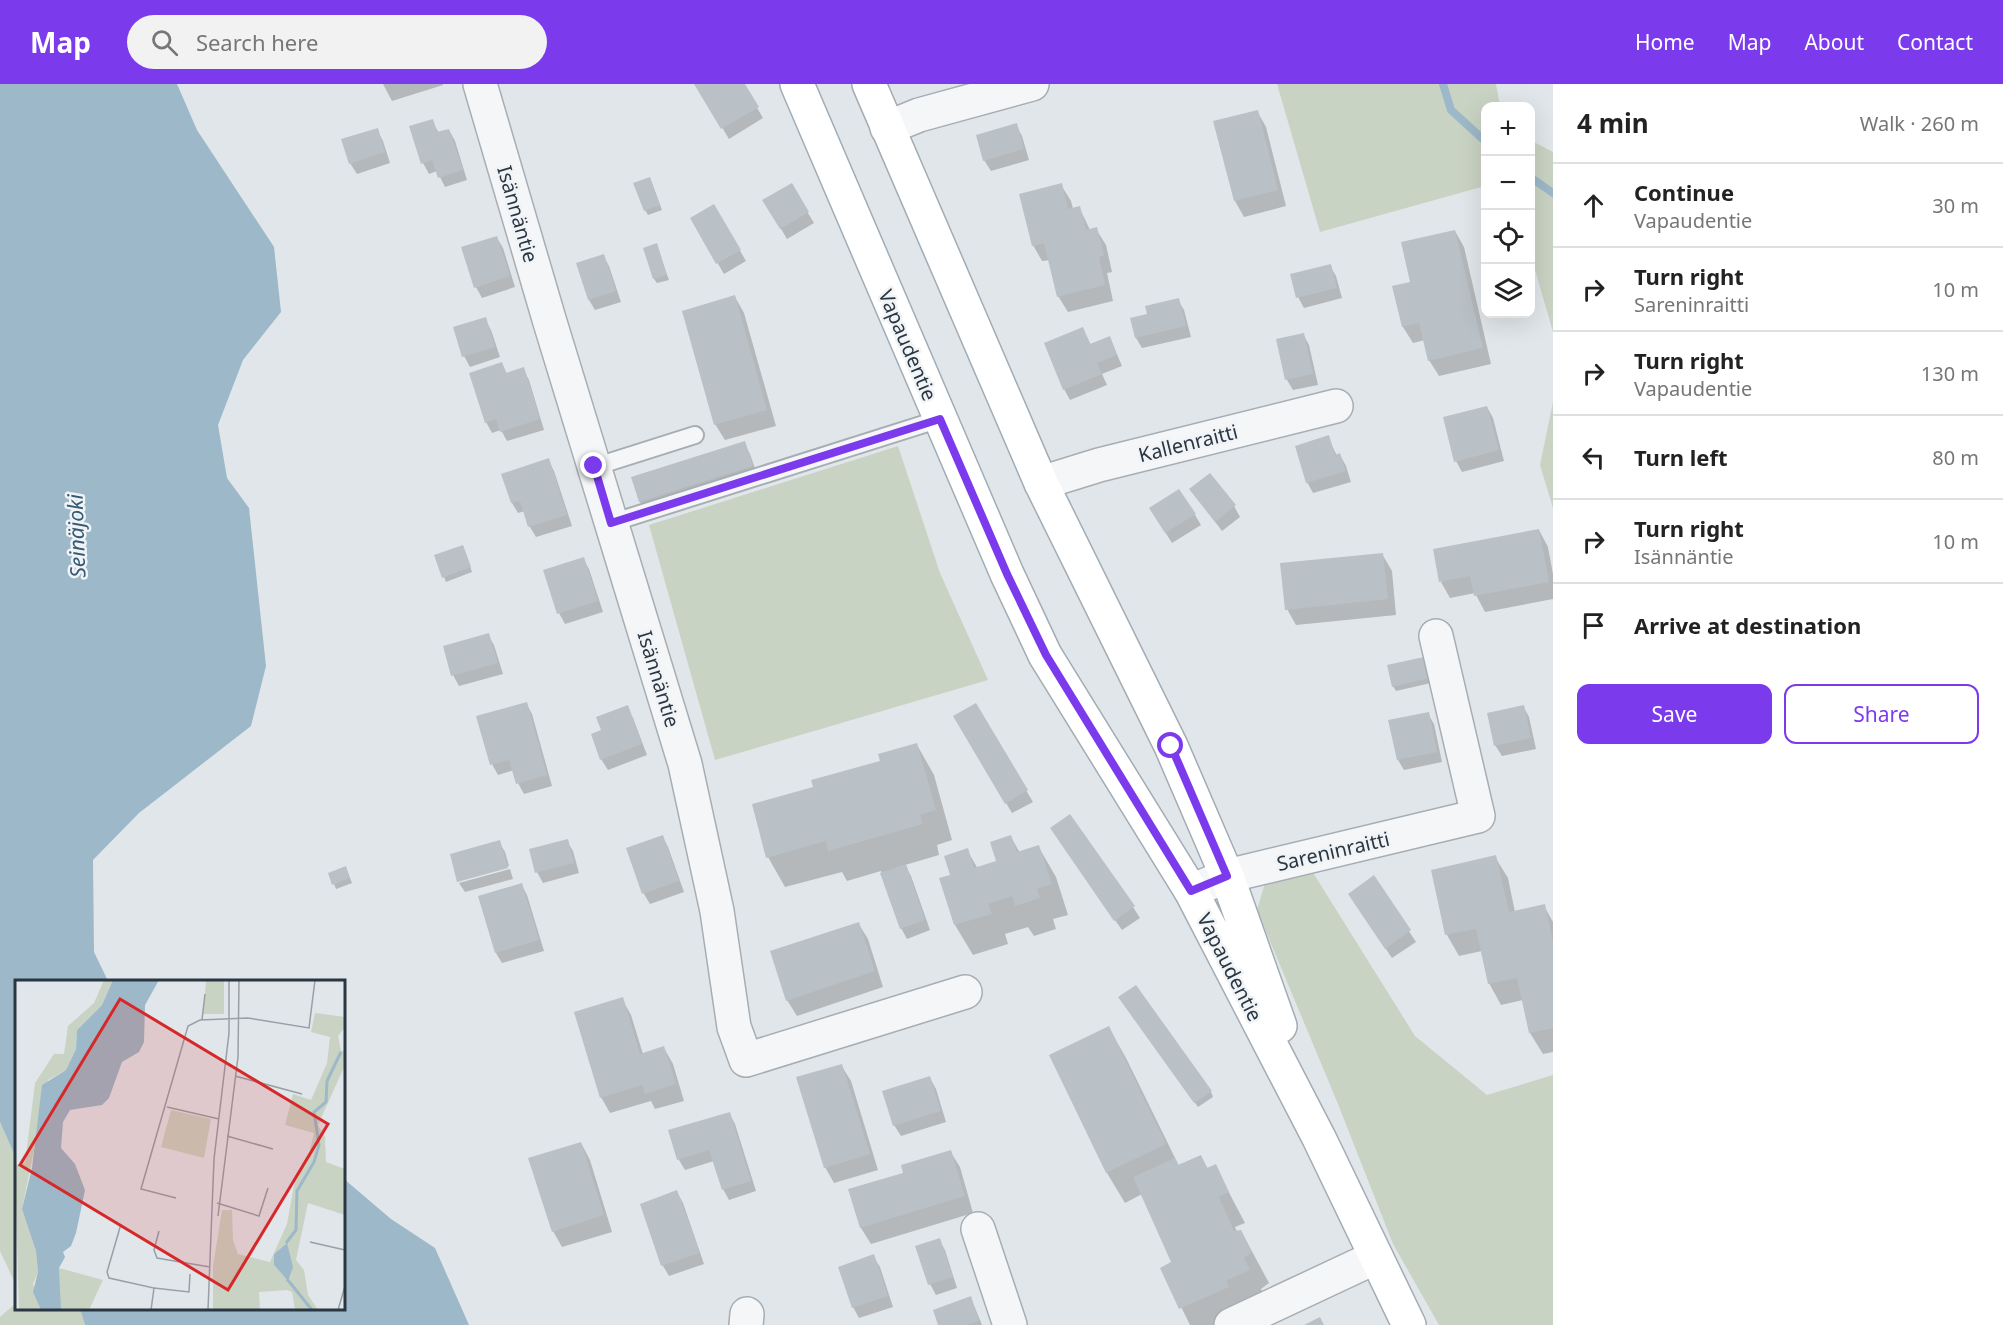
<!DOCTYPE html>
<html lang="en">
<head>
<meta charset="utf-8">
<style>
  :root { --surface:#fff; --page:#f2f2f2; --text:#222; --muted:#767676; --line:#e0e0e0; --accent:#7c3aed }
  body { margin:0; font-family:"Noto Sans",sans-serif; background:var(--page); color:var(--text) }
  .controls { position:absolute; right:18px; top:18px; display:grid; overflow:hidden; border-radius:12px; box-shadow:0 6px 24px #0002 }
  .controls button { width:54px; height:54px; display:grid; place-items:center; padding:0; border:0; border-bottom:2px solid var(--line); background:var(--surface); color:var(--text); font:30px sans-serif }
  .stop { position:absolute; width:18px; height:18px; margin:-14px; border:4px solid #7c3aed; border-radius:50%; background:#fff }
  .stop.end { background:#7c3aed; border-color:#fff; box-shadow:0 2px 6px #0008 }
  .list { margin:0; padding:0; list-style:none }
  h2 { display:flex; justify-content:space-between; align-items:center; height:78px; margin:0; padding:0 24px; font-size:26px }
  h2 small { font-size:20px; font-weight:400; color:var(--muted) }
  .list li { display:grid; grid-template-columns:39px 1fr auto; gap:18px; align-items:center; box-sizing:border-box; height:84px; padding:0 24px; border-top:2px solid var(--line) }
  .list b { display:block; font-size:22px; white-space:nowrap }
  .list p { margin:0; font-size:20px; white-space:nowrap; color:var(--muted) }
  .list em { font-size:20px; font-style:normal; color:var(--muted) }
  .actions { display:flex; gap:12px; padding:18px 24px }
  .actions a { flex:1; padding:14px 0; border:2px solid var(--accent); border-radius:12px; text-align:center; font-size:21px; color:var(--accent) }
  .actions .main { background:var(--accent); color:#fff }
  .icon { flex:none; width:33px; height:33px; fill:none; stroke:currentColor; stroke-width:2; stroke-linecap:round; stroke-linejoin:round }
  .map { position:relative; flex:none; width:1553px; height:1241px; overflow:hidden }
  header { display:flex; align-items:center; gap:36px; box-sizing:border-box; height:84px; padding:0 30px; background:var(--accent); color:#fff }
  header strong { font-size:28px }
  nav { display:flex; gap:33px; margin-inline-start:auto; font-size:21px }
  .search { width:420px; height:54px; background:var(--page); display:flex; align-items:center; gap:15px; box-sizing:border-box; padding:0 21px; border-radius:33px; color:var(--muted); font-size:22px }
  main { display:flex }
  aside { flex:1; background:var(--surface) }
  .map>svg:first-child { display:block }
  .green { fill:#c9d3c3 }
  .water { fill:#9db8c8 }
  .shadow { fill:#0003 }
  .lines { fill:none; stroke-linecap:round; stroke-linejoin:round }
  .stream { stroke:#9db8c8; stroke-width:8 }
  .building { fill:#b9c0c6 }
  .lane-casing { stroke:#a6aeb4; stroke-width:20 }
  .street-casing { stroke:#a6aeb4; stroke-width:36 }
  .primary-casing { stroke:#a1acb5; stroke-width:36 }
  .lane { stroke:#f4f6f8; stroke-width:16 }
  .street { stroke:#f4f6f8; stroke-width:33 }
  .primary { stroke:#fff; stroke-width:33 }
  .route { stroke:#7c3aed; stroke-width:8 }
  .labels { text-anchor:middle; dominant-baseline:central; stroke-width:5; stroke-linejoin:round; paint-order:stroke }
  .street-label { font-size:20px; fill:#2a3641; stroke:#f1f4f7 }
  .water-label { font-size:21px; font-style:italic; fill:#355a74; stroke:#f1f4f7 }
  .inset-river { fill:none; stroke:#9db8c8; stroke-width:3 }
  .inset-road { fill:none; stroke:#98a0a6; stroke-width:1.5 }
  .view { fill:#d62828; fill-opacity:0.15; stroke:#d62828; stroke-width:3 }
  .inset-edge { fill:none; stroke:#2a3641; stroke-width:3 }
</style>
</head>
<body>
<header>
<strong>Map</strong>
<div class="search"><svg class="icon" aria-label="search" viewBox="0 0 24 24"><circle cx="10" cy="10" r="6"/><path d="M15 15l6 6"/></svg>Search here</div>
<nav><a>Home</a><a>Map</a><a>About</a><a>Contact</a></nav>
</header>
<main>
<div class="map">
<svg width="1553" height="1241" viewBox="0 0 1553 1241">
  <rect width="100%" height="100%" fill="#e1e6ea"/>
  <path class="green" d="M1277,0H1496L1500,22H1486L1485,102L1320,148Z
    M1530,56L1553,68V248L1531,172Z
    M1553,318V424L1540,381Z
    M898,362L940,489L988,596L715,676L649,441Z
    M1312,787L1415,952L1487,1011L1553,991V1241H1439L1393,1160L1338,1020L1257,826L1265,799Z
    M0,1038L16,1074V1201L0,1167Z
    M16,1219V1224L80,1225L85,1241H0V1233Z"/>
  <path class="water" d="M0,0H177L197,46L274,163L281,228L243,276L218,341L227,394L249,424L266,582L251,642L139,729L93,776L94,868L108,897L16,898V1074L0,1038Z
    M344,1095L391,1135L435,1164L469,1241H85L80,1225L344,1224Z"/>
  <path class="shadow" d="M383,0H443V1L392,17Z
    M696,0H743L763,34L729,55Z
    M1257,27L1266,43L1286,122L1244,133L1235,117L1215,38Z
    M432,37L439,49L449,46L455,57L467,96L445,103L437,87L429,90L423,79Z
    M1016,41L1022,52L1029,76L991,87L984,76Z
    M377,46L383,57L390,79L357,90L350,79Z
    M652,99L662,126L648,131L645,126Z
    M791,101L814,139L787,155L764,116Z
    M1061,101L1071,117L1073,125L1079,123L1090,146L1096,145L1106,161L1112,188L1107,189L1113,217L1068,228L1058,212L1050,176L1042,177L1033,161Z
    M714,122L746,177L724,190L692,135Z
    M1455,147L1464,163L1491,280L1439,292L1429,276L1425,256L1413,259L1403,243L1394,203L1412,199Z
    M497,154L503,164L515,203L482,214L476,203Z
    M656,161L669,196L657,199L654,195Z
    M603,171L609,182L621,218L595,226L589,216Z
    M1330,182L1336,192L1342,214L1304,224L1298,213Z
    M735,213L744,229L776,342L725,356L715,340Z
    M1178,216L1184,226L1191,253L1142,264L1136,254L1149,231Z
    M485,235L491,246L500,273L470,283L464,272Z
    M1083,245L1091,261L1110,254L1122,282L1102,290L1107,301L1070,316L1064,305Z
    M1303,250L1309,261L1318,301L1293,306L1287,296L1278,257Z
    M502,280L507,290L523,285L529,296L544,346L507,357L501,346L492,349L486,338Z
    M1487,323L1493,334L1504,377L1462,388L1456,377Z
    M1328,353L1337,372L1340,371L1346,382L1351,398L1313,409L1307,398Z
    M744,359L750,370L758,393L646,428L640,418L633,394Z
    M548,376L554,387L572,442L536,453L530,443L525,427L518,429L512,419L503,390Z
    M1191,406L1234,422L1240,433L1222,447Z
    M1195,431L1201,441L1172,459L1157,435Z
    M1539,446L1548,463L1553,490V515L1485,528L1475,509L1450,514L1441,498Z
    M465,467L472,488L446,498L444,493Z
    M1382,470L1392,487L1396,531L1296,541L1287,525Z
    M583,475L589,485L603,528L565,540L559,529Z
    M488,551L494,561L503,590L459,602L453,591Z
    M1424,575L1431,599L1396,607L1393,602Z
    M526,619L532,630L552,702L524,710L518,699L514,686L498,691L492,680Z
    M975,621L1033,718L1012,729L955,633Z
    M1523,622L1529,633L1536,665L1502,672L1495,661Z
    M627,623L633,634L647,671L608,686L601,675L602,647Z
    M1428,630L1434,640L1442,678L1404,686L1398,676L1390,638Z
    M917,661L934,691L952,756L937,761L939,771L905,781L911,792L930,846L907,855L901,844L881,787L847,797L842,788L785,803L768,773L815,704L882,678Z
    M662,752L668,763L684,808L650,820L644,810L627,765Z
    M1011,753L1020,769L1038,762L1056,793L1068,831L1053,835L1056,845L1034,852L1028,843L1005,850L1008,860L973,871L955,841L941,795L952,792L967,766L978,785L998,778Z
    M1058,755L1133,823L1140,834L1122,846Z
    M567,757L573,767L579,789L543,799L537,788Z
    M499,758L505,768L509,782L459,796V798L451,771Z
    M1495,773L1508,794L1515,828L1544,822L1553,838V968L1543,970L1530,949L1523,916L1501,921L1489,899L1482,867L1459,872L1447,851L1433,787Z
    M510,785L513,795L465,808L459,799Z
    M348,789L352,799L336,805L334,800Z
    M1374,794L1416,858L1392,874L1356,821Z
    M521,800L527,811L544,867L502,879L496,869Z
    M858,839L868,855L883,903L797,932L787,916Z
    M622,915L631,931L643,970L664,964L673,980L684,1017L655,1025L651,1017L610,1029L601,1013Z
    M1123,919L1211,1008L1213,1013L1198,1023Z
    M1109,944L1126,974L1179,1082L1201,1073L1208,1085L1215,1082L1245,1139L1235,1143L1237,1148L1241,1147L1269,1199L1261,1205L1266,1217L1229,1241H1190L1162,1184L1173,1179L1142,1110L1125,1119L1107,1089L1051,972Z
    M841,981L851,997L878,1086L834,1099L825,1083Z
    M930,994L936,1005L946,1038L901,1052L894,1041Z
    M729,1029L735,1040L756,1107L729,1116L723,1105L714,1077L685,1086L679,1076L670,1047Z
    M581,1059L590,1076L612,1148L562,1163L553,1147Z
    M950,1067L960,1083L973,1129L871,1160L861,1144L850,1106L905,1090Z
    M677,1108L683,1119L704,1180L669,1192L663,1182L641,1121Z
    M939,1156L945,1166L957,1204L936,1211L930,1200Z
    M873,1172L880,1183L893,1223L859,1234L853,1223Z
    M971,1214L982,1241H939Z"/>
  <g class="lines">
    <path class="stream" d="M1443,0L1451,26L1486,58
      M1530,93L1553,109"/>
  </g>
  <path class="building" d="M694,0H745L759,23L721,45Z
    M1258,26L1278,106L1234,117L1213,37Z
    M433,35L437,48L449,45L463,86L438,94L432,76L421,80L409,42Z
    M1017,39L1024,65L983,77L976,51Z
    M378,44L385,68L349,80L341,55Z
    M650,93L660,121L644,127L633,99Z
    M792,99L809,128L780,145L762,116Z
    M1062,99L1068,125L1080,122L1086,146L1097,143L1104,171L1099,173L1105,201L1057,213L1044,159L1032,162L1019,110Z
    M714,120L741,166L716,180L690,134Z
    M1455,146L1483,264L1428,277L1419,239L1402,243L1392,202L1410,198L1401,158Z
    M497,152L510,192L474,204L461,163Z
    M657,159L667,191L653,195L643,164Z
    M604,170L616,207L588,216L576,179Z
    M1331,180L1337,204L1296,214L1290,190Z
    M735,211L767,326L714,341L682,227Z
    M1179,214L1186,242L1135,254L1130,234L1147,230L1145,222Z
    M486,233L495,263L462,273L453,243Z
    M1083,243L1090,260L1110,252L1117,271L1097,279L1102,290L1063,306L1044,259Z
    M1304,249L1313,290L1285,296L1276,255Z
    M502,278L506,289L524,283L540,335L500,348L496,335L485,339L469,289Z
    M1487,322L1499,366L1454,378L1443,333Z
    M1329,351L1335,371L1340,369L1346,387L1306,399L1295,362Z
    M745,357L753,382L639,418L631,393Z
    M549,374L567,431L528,443L520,417L511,419L501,390Z
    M1210,389L1236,421L1215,438L1189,405Z
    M1179,405L1196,430L1165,449L1149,424Z
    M1539,445L1549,498L1474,512L1470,492L1439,498L1433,465Z
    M463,461L471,483L442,494L434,471Z
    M1383,469L1388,515L1285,526L1280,479Z
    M584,473L598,517L557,530L543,486Z
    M489,549L498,579L451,592L443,562Z
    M1424,573L1429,594L1392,603L1387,581Z
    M527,618L547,691L516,700L509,676L490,681L476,632Z
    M976,619L1028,706L1005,720L953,632Z
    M628,621L642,660L600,676L591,650L601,646L596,633Z
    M1524,621L1531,654L1494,662L1487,629Z
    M1429,628L1437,668L1397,676L1388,636Z
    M917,659L936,726L920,731L923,740L828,767L826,757L766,774L752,720L813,703L811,696L880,677L878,670Z
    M1070,730L1135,822L1114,837L1050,744Z
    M663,751L679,797L642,810L626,764Z
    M1011,751L1017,768L1039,761L1052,800L1037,805L1040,814L1015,822L1012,812L988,820L992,830L954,841L939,794L950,791L944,772L968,764L974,784L996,777L990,758Z
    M568,755L574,779L535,789L529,765Z
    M500,756L508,784L457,798L450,770Z
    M1496,771L1509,828L1545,820L1553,858V944L1529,949L1517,894L1488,900L1476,845L1445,851L1431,786Z
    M906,780L925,836L900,845L880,789Z
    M346,782L350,794L332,801L328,789Z
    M1374,791L1411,846L1385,865L1348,810Z
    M522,799L539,856L495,869L478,812Z
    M859,838L875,887L786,917L770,867Z
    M1136,901L1212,1007L1194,1019L1118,913Z
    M623,913L640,970L664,962L676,1000L645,1010L642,1001L600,1014L574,928Z
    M1109,942L1166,1060L1106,1089L1049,971Z
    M842,980L870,1070L824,1084L796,993Z
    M930,992L941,1027L893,1042L882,1007Z
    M730,1028L751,1097L722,1106L709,1066L677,1076L668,1046Z
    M581,1058L604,1131L552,1148L528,1074Z
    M951,1066L965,1112L860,1144L848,1105L903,1089L901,1081Z
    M1201,1071L1207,1084L1216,1080L1229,1108L1219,1113L1234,1147L1241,1146L1252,1168L1244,1174L1250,1186L1226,1197L1229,1203L1179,1225L1160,1184L1171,1178L1133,1093L1175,1074L1178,1081Z
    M677,1106L700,1169L661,1182L640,1120Z
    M940,1154L953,1193L928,1201L915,1162Z
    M874,1170L888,1212L852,1224L838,1183Z
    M971,1212L979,1237L967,1241H938L933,1226Z
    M1320,1233L1324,1241H1304Z"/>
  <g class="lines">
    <defs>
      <path id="lane" d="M594,383L695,351
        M611,439L940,335"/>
      <path id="street" d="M480,0L549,235L685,680L717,827L734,943L746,976L965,908
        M887,44L919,31L1032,0
        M1041,399L1099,381L1336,322
        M1191,807L1227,792L1478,732L1436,552
        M978,1145L1010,1241
        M746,1241L747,1230
        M1231,1241L1376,1173"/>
      <path id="primary" d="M797,0L1007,490L1045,571L1191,807L1319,1054L1409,1241
        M869,0L1041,399L1171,662L1227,792L1280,942"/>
    </defs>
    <use href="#lane" class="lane-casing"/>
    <use href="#street" class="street-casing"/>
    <use href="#primary" class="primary-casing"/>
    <use href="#lane" class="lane"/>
    <use href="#street" class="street"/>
    <use href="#primary" class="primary"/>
  </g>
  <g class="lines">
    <path class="route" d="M594,382L611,439L940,335L1007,490L1046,571L1191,807L1227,792L1171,662"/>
  </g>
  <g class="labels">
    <g class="street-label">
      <text transform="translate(518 130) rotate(74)">Isännäntie</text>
      <text transform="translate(908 261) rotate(67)">Vapaudentie</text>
      <text transform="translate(1188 359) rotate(-14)">Kallenraitti</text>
      <text transform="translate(659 595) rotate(73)">Isännäntie</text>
      <text transform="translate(1333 767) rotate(-13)">Sareninraitti</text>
      <text transform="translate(1230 883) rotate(63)">Vapaudentie</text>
    </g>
    <g class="water-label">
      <text transform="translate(76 452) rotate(-92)">Seinäjoki</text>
    </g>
  </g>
  <g transform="translate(15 896)">
    <rect width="330" height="330" fill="#e1e6ea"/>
    <path d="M89,0H98L87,25L62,50L61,69L51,90L33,100L7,229L21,271L23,292L18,304L26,330H4L0,185L10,183L20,103L39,74H49L53,46L79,23ZM187,0H209V34H188L191,1ZM300,33L330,37V47L323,56L326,71L330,70V85L303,145L310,157L311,182L330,189V235L293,223L281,280L289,290L293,315L303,330H280L277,312L272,310L244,312L245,330H198V286L207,230H217L218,260L223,274L255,282L272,244L281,194L292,181L299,153L270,145L278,114L296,120L312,83L315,57L296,52ZM272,263L273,275V301L259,285V274ZM156,130L196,139L189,178L146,167ZM44,288L88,300L74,330H42L45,327Z" fill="#c9d3c3" fill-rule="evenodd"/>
    <path d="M98,0H144L130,25L129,62L124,72L107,82L94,118L87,125L55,130L48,142L46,168L60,184L70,210L61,253L56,266L48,272L50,277L44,288L46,330H26L18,312L23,292L21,271L7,229L17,188L27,105L51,90L61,69L62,50L87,25ZM272,263L278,287L273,301L259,285V274Z" fill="#9db8c8"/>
    <path class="inset-river" d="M271,263L281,250L282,211L299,182L304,165L299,132L311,122L312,101L326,72M272,299L297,330"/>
    <path class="inset-road" d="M187,40L190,14M220,96L287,114M152,127L204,139M212,156L258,169M161,218L126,209L173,46L185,40L233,38L294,48L300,0M202,223L244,236L253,208M203,236L223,77L224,0M106,244L92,292L94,298L139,308L136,330M144,251L139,270L142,278L195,287M295,262L330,270M139,308L174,312L175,294M193,330L199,179L214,53V0M323,330L330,306"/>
    <path class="view" d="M105,19L313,144L213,310L5,185Z"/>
    <rect width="330" height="330" class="inset-edge"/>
  </g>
</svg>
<div class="controls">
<button>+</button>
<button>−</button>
<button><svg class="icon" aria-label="locate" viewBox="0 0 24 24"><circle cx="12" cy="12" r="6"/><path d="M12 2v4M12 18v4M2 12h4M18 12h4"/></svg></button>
<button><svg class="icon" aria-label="layers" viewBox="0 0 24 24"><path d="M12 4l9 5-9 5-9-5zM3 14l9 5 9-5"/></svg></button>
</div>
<div class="stop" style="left:1171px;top:662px"></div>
<div class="stop end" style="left:594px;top:382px"></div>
</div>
<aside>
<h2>4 min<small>Walk · 260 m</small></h2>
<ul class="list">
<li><svg class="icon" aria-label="ahead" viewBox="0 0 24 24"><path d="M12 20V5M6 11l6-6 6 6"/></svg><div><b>Continue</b><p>Vapaudentie</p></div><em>30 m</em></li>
<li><svg class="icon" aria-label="right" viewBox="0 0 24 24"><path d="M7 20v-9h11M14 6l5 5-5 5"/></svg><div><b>Turn right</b><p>Sareninraitti</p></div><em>10 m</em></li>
<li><svg class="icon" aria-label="right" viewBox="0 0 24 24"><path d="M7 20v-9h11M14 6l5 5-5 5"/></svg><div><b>Turn right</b><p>Vapaudentie</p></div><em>130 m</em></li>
<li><svg class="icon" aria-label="left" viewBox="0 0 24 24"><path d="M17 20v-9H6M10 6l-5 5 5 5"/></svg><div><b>Turn left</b></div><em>80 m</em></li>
<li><svg class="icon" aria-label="right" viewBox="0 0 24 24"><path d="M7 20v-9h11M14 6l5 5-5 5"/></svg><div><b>Turn right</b><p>Isännäntie</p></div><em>10 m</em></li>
<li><svg class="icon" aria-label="arrive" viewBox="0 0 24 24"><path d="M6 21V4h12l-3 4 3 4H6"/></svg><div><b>Arrive at destination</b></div></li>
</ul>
<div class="actions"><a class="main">Save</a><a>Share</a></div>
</aside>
</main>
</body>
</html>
